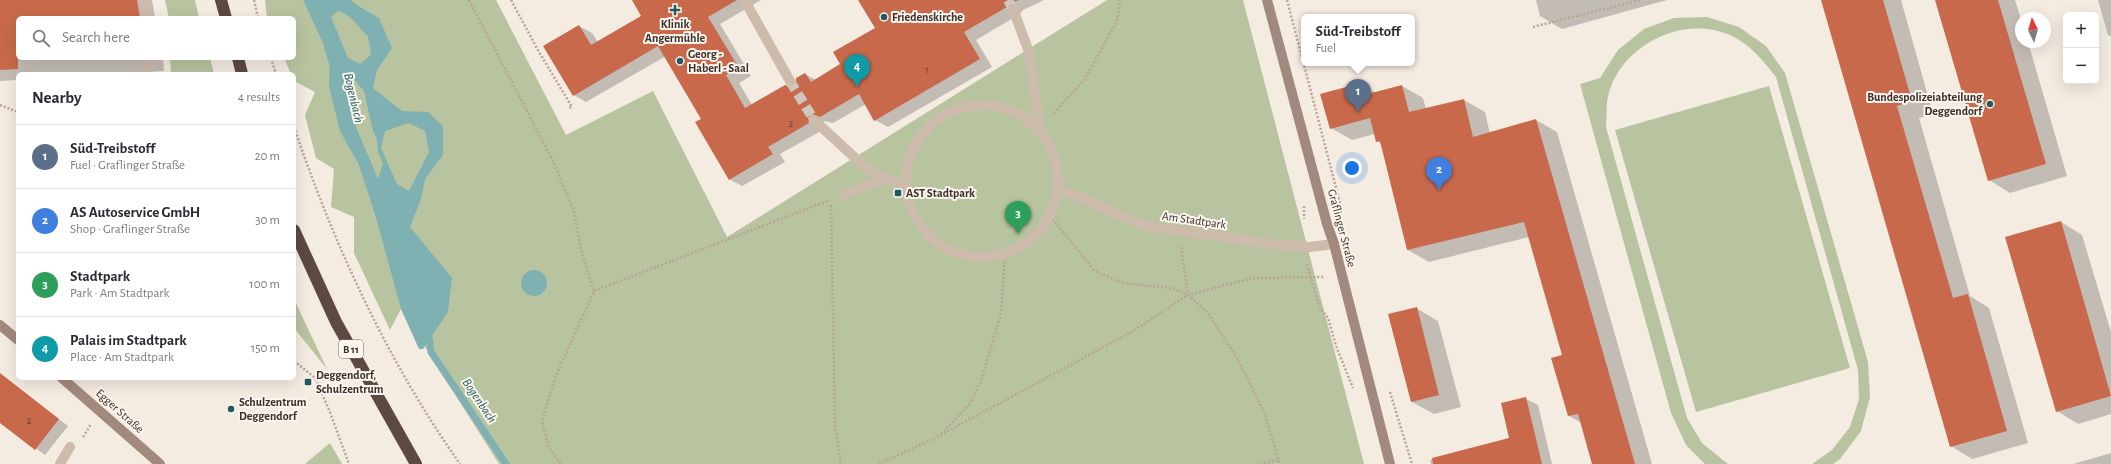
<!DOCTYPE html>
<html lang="en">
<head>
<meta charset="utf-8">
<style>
  :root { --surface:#fff; --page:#f2f2f3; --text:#2b2b33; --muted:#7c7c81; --line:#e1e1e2; --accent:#db2777 }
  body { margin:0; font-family:"Alegreya Sans",sans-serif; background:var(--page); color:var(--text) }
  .controls { position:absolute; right:12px; top:12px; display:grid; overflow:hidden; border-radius:6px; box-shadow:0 4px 16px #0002 }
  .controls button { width:36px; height:36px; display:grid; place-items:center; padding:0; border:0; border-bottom:1px solid var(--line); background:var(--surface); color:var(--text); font:20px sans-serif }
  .compass { position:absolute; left:2015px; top:12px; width:36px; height:36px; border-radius:50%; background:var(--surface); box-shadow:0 4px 16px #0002; rotate:355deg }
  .you { position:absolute; left:1352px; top:168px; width:14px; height:14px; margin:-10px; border:3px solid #fff; border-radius:50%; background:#1a73e8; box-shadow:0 0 0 6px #1a73e833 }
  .badge { display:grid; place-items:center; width:26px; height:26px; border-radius:50%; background:var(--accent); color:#fff; font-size:13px; font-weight:700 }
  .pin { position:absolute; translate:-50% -33px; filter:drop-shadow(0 1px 2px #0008) }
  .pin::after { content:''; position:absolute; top:21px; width:14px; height:12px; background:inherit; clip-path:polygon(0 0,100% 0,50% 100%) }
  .popup { position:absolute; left:1301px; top:14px; width:114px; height:52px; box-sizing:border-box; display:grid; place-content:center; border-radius:6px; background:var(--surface); filter:drop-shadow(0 1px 3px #0005); font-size:13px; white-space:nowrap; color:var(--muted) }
  .popup b { font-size:15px; color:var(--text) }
  .popup::after { content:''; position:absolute; left:50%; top:100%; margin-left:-8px; border:8px solid transparent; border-top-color:var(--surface) }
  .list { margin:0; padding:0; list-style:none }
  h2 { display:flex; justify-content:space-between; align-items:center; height:52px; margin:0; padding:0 16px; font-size:17px }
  h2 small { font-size:13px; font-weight:400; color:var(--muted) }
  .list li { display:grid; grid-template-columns:26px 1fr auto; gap:12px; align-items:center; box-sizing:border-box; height:64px; padding:0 16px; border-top:1px solid var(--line) }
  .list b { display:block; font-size:15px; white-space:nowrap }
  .list p { margin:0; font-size:13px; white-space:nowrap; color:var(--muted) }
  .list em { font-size:13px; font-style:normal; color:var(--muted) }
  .icon { flex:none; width:22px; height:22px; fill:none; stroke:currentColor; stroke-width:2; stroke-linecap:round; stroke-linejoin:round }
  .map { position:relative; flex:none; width:2111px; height:464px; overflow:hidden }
  .search { position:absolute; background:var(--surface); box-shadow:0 4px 16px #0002; left:16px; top:16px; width:280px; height:44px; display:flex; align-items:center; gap:10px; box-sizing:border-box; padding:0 14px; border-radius:6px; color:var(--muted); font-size:15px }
  .panel { position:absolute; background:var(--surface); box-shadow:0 4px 16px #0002; left:16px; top:72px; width:280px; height:308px; border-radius:6px }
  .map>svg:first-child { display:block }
  .green { fill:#b8c4a0 }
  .water { fill:#7fb0b2; fill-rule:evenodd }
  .shadow { fill:#0003 }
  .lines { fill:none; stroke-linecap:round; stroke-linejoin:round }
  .stream { stroke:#7fb0b2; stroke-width:7 }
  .building { fill:#c8694b }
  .street-tunnel { stroke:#cfc6bd; stroke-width:10; stroke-dasharray:10 5; stroke-linecap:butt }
  .path { stroke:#b9a596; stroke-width:2.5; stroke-dasharray:2 2; stroke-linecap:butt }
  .lane { stroke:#cdbbac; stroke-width:10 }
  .street { stroke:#cdbbac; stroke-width:10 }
  .secondary { stroke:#a18a7d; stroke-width:10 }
  .highway { stroke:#5c4a42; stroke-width:12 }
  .poi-dot { fill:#1f5a5e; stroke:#fbf5ee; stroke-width:1.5 }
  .labels { text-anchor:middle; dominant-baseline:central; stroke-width:4; stroke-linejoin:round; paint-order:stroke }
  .number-label { font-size:10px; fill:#5e3e33 }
  .shield { fill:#fbf5ee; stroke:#756b66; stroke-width:1 }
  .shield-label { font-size:11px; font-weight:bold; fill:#3b302b }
  .poi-label { font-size:12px; font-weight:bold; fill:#3b302b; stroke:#fbf5ee; text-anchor:start }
  .street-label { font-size:12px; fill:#3b302b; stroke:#fbf5ee }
  .water-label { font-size:13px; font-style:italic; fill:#1f5a5e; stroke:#fbf5ee }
</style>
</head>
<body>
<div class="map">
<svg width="2111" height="464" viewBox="0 0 2111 464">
  <rect width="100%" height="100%" fill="#f4ebe1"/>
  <path class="green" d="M165,0H195L199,18H169Z
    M265,0H496L566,135L653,91L727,237L1107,0H1243L1364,464H499L401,309L390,330L354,253V217L331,207L334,169L316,158L305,115L315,92L294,81V74H291L284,58H294V18H267Z
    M1707,17L1739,27L1766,46L1785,73L1868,362L1870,397L1861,431L1840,459L1833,464H1812L1832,450L1850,427L1859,399L1858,370L1776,77C1763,61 1751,45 1732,36C1684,13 1620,45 1608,96C1606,106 1607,117 1606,127L1687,418L1702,443L1728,464H1705L1686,445L1671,413L1580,84L1600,78L1618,50L1644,29L1674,18Z
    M170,58H210L214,74H171Z
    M1769,86L1850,368L1696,412L1615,130Z
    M294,299L327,369L294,328Z
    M330,443L342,464H305Z"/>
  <path class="water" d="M303,0H351L355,4L379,18L392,48L377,70L373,88L402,111L428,112L443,126V155L425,179L421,199L410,227L452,278L448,312L423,349H419L401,309L377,221L359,165L340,131L329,86L330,58ZM338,11C355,17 355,25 368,36L371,55L360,64L348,58L331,17ZM350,75L364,91L373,131L377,140L378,152L383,163L378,179L354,122L347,79ZM409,123L425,131L429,152L409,191L397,184L381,148L385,131Z
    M521 283a13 13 0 1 1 26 0a13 13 0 1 1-26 0Z"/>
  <path class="shadow" d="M0,0H152L155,18H18V58H163L164,71L110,74H18V80L0,81Z
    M633,0H761L720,24L751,76L739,83L752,105L794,87L805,74L816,80L842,65L876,29L860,0H1044L1023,10L1020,14L976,40L992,67L888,127L875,120L866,104L833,123L825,121L820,126L821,131L780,154L785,162L742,186L729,179L703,119L666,56L586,102L574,95L544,46L579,26L592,33L598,42L642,17Z
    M1536,0H1667L1562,29L1540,16Z
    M1822,0H1901L1933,114L1919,118L1970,296L1989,308L2028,443L1972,459L1951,446Z
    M1936,0H2015L2021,19V42H2028L2067,176L2010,193L1989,180Z
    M2098,0H2111V36L2108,35Z
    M1360,84L1376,93L1402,86L1423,98L1426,109L1464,100L1485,112L1490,134L1536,120L1557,132L1652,464H1593L1582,423L1569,416L1563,355L1529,237L1429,262L1408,250L1382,144L1377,141L1375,134L1352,140L1331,128Z
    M2061,222L2082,235L2111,332V414L2078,424L2057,411Z
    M1416,308L1438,321L1461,407L1434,414L1412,402L1390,315Z
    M0,374L68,426L45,455L0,422Z
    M1526,399L1538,405L1552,464H1431L1430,460L1510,438Z
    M2111,453V464H2073Z"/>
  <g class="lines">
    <path class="stream" d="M327,45L334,68
      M428,331L431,352L506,464"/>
  </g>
  <path class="building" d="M0,0H137L140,18H18V69L0,70Z
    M632,0H737L708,17L739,68L726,75L745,108L785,85L790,87L794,86L796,81V78L805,73L811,82L840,64L833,52L875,28L858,0H1019L1010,3L1007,7L964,32L980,59L874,121L859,94L820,117L812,114L808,118L809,123L768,147L773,154L729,180L695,122L701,119L658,46L573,96L543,46L579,25L591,45L641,16Z
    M1821,0H1883L1912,101L1897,106L1953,298L1968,294L2007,431L1950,447Z
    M1935,0H1998L2046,164L1988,181Z
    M1361,83L1364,95L1402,85L1409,112L1464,99L1473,137L1536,119L1635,464H1592L1578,414L1568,416L1551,358L1562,355L1524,222L1407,250L1380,141L1376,142L1370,118L1330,129L1320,94Z
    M2061,221L2111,396L2056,412L2005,237Z
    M1417,307L1439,395L1411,402L1388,314Z
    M0,373L59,419L35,450L0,423Z
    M1526,397L1542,464H1433L1432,458L1509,438L1501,403Z"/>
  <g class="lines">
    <path class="street-tunnel" d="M1008,0L1013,9
      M790,81L814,120"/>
    <path class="path" d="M254,0L258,18
      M469,0L553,161L574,211L581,250L594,291L555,378L542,421L548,446L561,464
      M511,0L539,52L572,107L569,108
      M1287,0L1340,203
      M1533,27L1640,0
      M271,58L276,74
      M0,105L18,112
      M1054,113L1084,80L1117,21L1120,0
      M294,127C334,245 388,362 460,464
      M831,205L835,425L841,464
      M1304,206V219
      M1050,216L1095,271L1123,283L1172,288L1188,295L1208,313L1237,358L1264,412L1280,464
      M1181,247L1188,295
      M1307,264L1319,306L1328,318L1336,346L1353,388
      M594,291L830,200
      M294,361L315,378L330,412L349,464
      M1390,392L1412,464
      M941,434L969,405L981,381L1001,313L1005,254
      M83,437L91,424
      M879,464L939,436L1133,331L1188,295L1253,278L1325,277
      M1260,464L1278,460"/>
    <path class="lane" d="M144,0L147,18
      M144,74L153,63L152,58
      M844,195L885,178"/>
    <path class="street" d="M745,1L790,81
      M1013,9L1029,52L1040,130
      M906 181a76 76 0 1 1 152 0a76 76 0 1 1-152 0Z
      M814,120L866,168L905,187
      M1058,188L1145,226L1279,245L1310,247L1334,244
      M60,464L70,447"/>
    <path class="secondary" d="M1267,0L1327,224L1334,244L1390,464
      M0,325L18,340
      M62,378L160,464"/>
    <path class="highway" d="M221,0L226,18
      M238,58L242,74
      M294,230L336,322L416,464"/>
  </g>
  <g class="poi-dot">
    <path d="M673 4h4v4h4v4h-4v4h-4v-4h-4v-4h4z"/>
    <circle cx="884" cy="17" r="4"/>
    <circle cx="680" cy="61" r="4"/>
    <circle cx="1990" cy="104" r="4"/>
    <rect x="894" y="189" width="8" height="8" rx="2"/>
    <rect x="304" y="378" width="8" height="8" rx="2"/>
    <circle cx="231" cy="409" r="4"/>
  </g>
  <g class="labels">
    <g class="number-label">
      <text x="927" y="70">1</text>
      <text x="791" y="124">2</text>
      <text x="29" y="421">2</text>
    </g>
    <rect class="shield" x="339" y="340" width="24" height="18" rx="3"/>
    <g class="shield-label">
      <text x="351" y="349">B 11</text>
    </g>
    <g class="poi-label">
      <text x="892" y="17">Friedenskirche</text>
      <text x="675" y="24" text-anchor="middle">Klinik<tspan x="675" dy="14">Angermühle</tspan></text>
      <text x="688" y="54">Georg -<tspan x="688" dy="14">Haberl - Saal</tspan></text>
      <text x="1982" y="97" text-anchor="end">Bundespolizeiabteilung<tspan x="1982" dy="14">Deggendorf</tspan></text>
      <text x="906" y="193">AST Stadtpark</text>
      <text x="316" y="375">Deggendorf,<tspan x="316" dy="14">Schulzentrum</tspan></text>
      <text x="239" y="402">Schulzentrum<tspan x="239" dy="14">Deggendorf</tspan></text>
    </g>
    <g class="street-label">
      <text transform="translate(1194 220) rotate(8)">Am Stadtpark</text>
      <text transform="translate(1342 228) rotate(75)">Graflinger Straße</text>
      <text transform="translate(120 411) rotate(42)">Egger Straße</text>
    </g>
    <g class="water-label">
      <text transform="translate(353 98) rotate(77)">Bogenbach</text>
      <text transform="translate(479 401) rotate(56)">Bogenbach</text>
    </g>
  </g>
</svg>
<div class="controls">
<button>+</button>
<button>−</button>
</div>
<svg class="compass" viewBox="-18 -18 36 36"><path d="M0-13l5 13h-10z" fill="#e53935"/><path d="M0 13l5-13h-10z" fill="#7c7c81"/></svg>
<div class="you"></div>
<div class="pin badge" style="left:1358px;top:112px;background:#5c6f8a">1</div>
<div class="popup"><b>Süd-Treibstoff</b>Fuel</div>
<div class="pin badge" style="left:1439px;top:190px;background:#3f7fe0">2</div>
<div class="pin badge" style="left:1018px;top:234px;background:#2e9e5b">3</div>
<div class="pin badge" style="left:857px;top:87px;background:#0f9aa8">4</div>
<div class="search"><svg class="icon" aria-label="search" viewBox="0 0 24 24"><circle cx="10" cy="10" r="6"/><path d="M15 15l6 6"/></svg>Search here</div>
<section class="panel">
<h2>Nearby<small>4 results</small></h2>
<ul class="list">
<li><span class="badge" style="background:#5c6f8a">1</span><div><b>Süd-Treibstoff</b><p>Fuel · Graflinger Straße</p></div><em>20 m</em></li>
<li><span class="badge" style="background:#3f7fe0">2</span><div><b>AS Autoservice GmbH</b><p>Shop · Graflinger Straße</p></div><em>30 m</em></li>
<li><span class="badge" style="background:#2e9e5b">3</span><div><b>Stadtpark</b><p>Park · Am Stadtpark</p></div><em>100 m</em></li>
<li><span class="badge" style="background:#0f9aa8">4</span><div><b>Palais im Stadtpark</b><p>Place · Am Stadtpark</p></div><em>150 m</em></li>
</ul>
</section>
</div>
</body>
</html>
